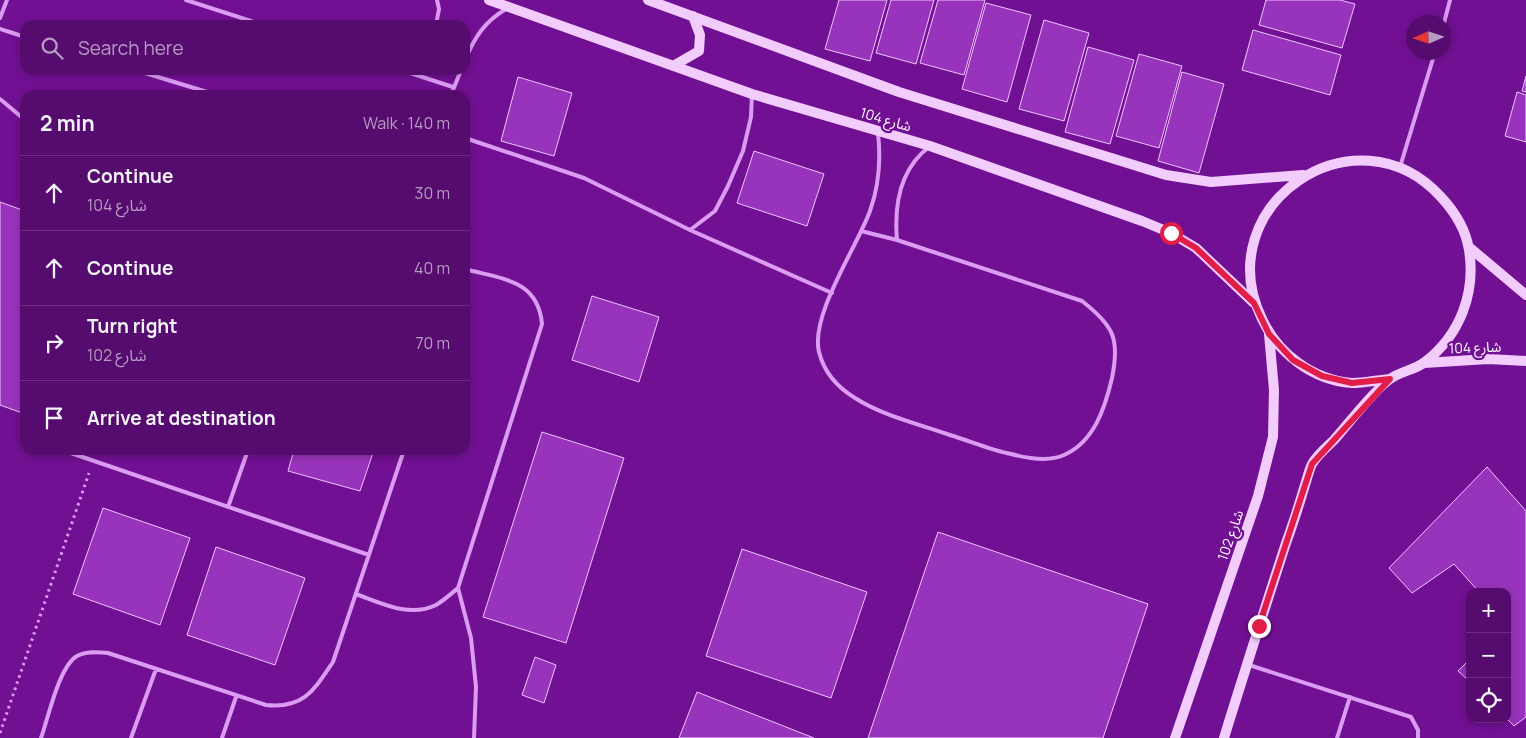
<!DOCTYPE html>
<html lang="en">
<head>
<meta charset="utf-8">
<style>
  :root { --surface:#560c6e; --page:#5c1573; --text:#f1f3f6; --muted:#b69bc2; --line:#6c2c81 }
  body { margin:0; font-family:Manrope,"Noto Sans Arabic",sans-serif; background:var(--page); color:var(--text) }
  .controls { position:absolute; right:15px; bottom:15px; display:grid; overflow:hidden; border-radius:10px; box-shadow:0 2px 8px #0003 }
  .controls button { width:45px; height:45px; display:grid; place-items:center; padding:0; border:0; border-bottom:1px solid var(--line); background:var(--surface); color:var(--text); font:25px sans-serif }
  .compass { position:absolute; left:1406px; top:15px; width:45px; height:45px; border-radius:50%; background:var(--surface); box-shadow:0 2px 8px #0003; rotate:267deg }
  .stop { position:absolute; width:15px; height:15px; margin:-11px; border:4px solid #e11d48; border-radius:50%; background:#fff }
  .stop.end { background:#e11d48; border-color:#fff; box-shadow:0 1px 5px #0008 }
  .list { margin:0; padding:0; list-style:none }
  h2 { display:flex; justify-content:space-between; align-items:center; height:65px; margin:0; padding:0 20px; font-size:21px }
  h2 small { font-size:16px; font-weight:400; color:var(--muted) }
  .list li { display:grid; grid-template-columns:32px 1fr auto; gap:15px; align-items:center; box-sizing:border-box; height:75px; padding:0 20px; border-top:1px solid var(--line) }
  .list b { display:block; font-size:19px; white-space:nowrap }
  .list p { margin:0; font-size:16px; white-space:nowrap; color:var(--muted) }
  .list em { font-size:16px; font-style:normal; color:var(--muted) }
  .icon { flex:none; width:28px; height:28px; fill:none; stroke:currentColor; stroke-width:2; stroke-linecap:round; stroke-linejoin:round }
  .map { position:relative; flex:none; width:1526px; height:738px; overflow:hidden }
  .search { position:absolute; background:var(--surface); box-shadow:0 2px 8px #0003; left:20px; top:20px; width:450px; height:55px; display:flex; align-items:center; gap:12px; box-sizing:border-box; padding:0 18px; border-radius:15px; color:var(--muted); font-size:19px }
  .panel { position:absolute; background:var(--surface); box-shadow:0 2px 8px #0003; left:20px; top:90px; width:450px; height:365px; border-radius:15px }
  .map>svg:first-child { display:block }
  .building { fill:#9834bb; stroke:#eec4fe }
  .lines { fill:none; stroke-linecap:round; stroke-linejoin:round }
  .path { stroke:#dc9cf3; stroke-width:3; stroke-dasharray:2.5 4; stroke-linecap:butt }
  .lane { stroke:#dc9cf3; stroke-width:4 }
  .secondary { stroke:#f1ccfd; stroke-width:10 }
  .route { stroke:#e11d48; stroke-width:6 }
  .labels { text-anchor:middle; dominant-baseline:central; stroke-width:4.5; stroke-linejoin:round; paint-order:stroke }
  .street-label { font-size:14px; fill:#fff; stroke:#721093 }
</style>
</head>
<body>
<div class="map">
<svg width="1526" height="738" viewBox="0 0 1526 738">
  <rect width="100%" height="100%" fill="#721093"/>
  <path class="building" d="M839,0H887L870,61L825,49Z
    M891,0H934L916,64L876,53Z
    M938,0H985L964,75L920,63Z
    M1266,0H1340L1355,4L1342,48L1259,25Z
    M986,3L1031,15L1007,102L962,89Z
    M1044,20L1089,33L1064,121L1019,109Z
    M1253,30L1341,55L1330,95L1242,70Z
    M1088,47L1134,60L1110,144L1065,132Z
    M1139,54L1182,66L1159,148L1116,136Z
    M1182,72L1224,84L1199,173L1158,161Z
    M1526,76V92L1522,91Z
    M518,77L572,93L554,156L501,141Z
    M1517,92L1526,95V142L1505,136Z
    M754,151L824,174L807,226L737,203Z
    M0,202L25,211V414L0,405Z
    M592,296L659,317L639,382L572,360Z
    M542,432L624,458L566,643L483,617Z
    M294,450H374L360,491L288,471Z
    M1487,467L1526,511V717L1514,726L1507,719V592H1479L1454,564L1412,593L1389,568Z
    M103,508L190,538L160,625L73,594Z
    M938,532L1148,604L1103,738H868Z
    M216,547L305,578L275,665L187,635Z
    M742,549L867,592L831,698L706,656Z
    M535,657L556,665L544,703L522,695Z
    M1470,659V682L1458,671Z
    M697,692L814,738H679Z"/>
  <g class="lines">
    <path class="path" d="M0,733L89,473"/>
    <path class="lane" d="M186,0L263,25
      M0,18L7,0
      M1444,23L1450,0
      M436,25L439,9L437,0
      M0,29L25,37
      M465,60C475,37 484,22 506,9
      M135,70L217,95
      M401,70L453,87
      M451,95L461,70
      M0,99L25,120
      M465,138L584,178L690,230L832,293
      M1400,167L1435,52
      M690,230L715,211L728,186L743,151L751,117L752,94
      M861,231L897,240L1082,301C1114,326 1120,339 1112,378C1105,408 1094,442 1064,455C1049,462 1026,458 1011,454C991,450 970,441 950,435C919,424 883,416 855,398C837,387 824,372 819,352C810,315 857,247 870,211C879,186 881,160 878,133
      M897,240C894,205 900,169 929,147
      M62,450L369,555
      M228,507L248,450
      M458,588L471,638L476,687L474,738
      M356,594C381,603 409,618 436,605C443,601 451,594 458,588L542,324C538,279 501,279 465,269
      M1249,665L1411,717L1418,730V738
      M41,738C48,719 59,666 77,656C86,651 98,652 108,653L266,705C304,709 314,690 333,662L404,450
      M131,738L156,669
      M222,738L236,697
      M1337,738L1350,697"/>
    <path class="secondary" d="M489,0L752,94L930,146L1142,221L1171,233L1196,248L1254,303
      M648,0L899,92L1166,175L1211,182L1303,175
      M673,66L699,51L700,35L693,16
      M1469,247L1526,295
      M1424,363L1488,359L1526,361
      M1175,738L1258,496L1273,437L1274,390L1269,334
      M1224,738C1244,673 1265,608 1286,543C1293,524 1299,505 1305,485C1307,479 1309,470 1312,464C1317,455 1327,447 1334,440C1349,423 1374,390 1390,379C1401,371 1415,370 1425,362C1460,335 1476,293 1469,250C1466,230 1454,211 1441,197C1356,104 1207,205 1262,319C1278,353 1312,380 1352,383C1364,383 1378,380 1390,379"/>
  </g>
  <g class="lines">
    <path class="route" d="M1171,233L1196,248L1254,303L1269,334L1293,360L1322,376L1352,383L1390,379L1312,464L1259,626"/>
  </g>
  <g class="labels">
    <g class="street-label">
      <text transform="translate(886 119) rotate(16)">شارع 104</text>
      <text transform="translate(1475 347) rotate(-2)">شارع 104</text>
      <text transform="translate(1230 535) rotate(-71)">شارع 102</text>
    </g>
  </g>
</svg>
<div class="controls">
<button>+</button>
<button>−</button>
<button><svg class="icon" aria-label="locate" viewBox="0 0 24 24"><circle cx="12" cy="12" r="6"/><path d="M12 2v4M12 18v4M2 12h4M18 12h4"/></svg></button>
</div>
<svg class="compass" viewBox="-18 -18 36 36"><path d="M0-13l5 13h-10z" fill="#e53935"/><path d="M0 13l5-13h-10z" fill="#b69bc2"/></svg>
<div class="stop" style="left:1171px;top:233px"></div>
<div class="stop end" style="left:1259px;top:626px"></div>
<div class="search"><svg class="icon" aria-label="search" viewBox="0 0 24 24"><circle cx="10" cy="10" r="6"/><path d="M15 15l6 6"/></svg>Search here</div>
<section class="panel">
<h2>2 min<small>Walk · 140 m</small></h2>
<ul class="list">
<li><svg class="icon" aria-label="ahead" viewBox="0 0 24 24"><path d="M12 20V5M6 11l6-6 6 6"/></svg><div><b>Continue</b><p>شارع 104</p></div><em>30 m</em></li>
<li><svg class="icon" aria-label="ahead" viewBox="0 0 24 24"><path d="M12 20V5M6 11l6-6 6 6"/></svg><div><b>Continue</b></div><em>40 m</em></li>
<li><svg class="icon" aria-label="right" viewBox="0 0 24 24"><path d="M7 20v-9h11M14 6l5 5-5 5"/></svg><div><b>Turn right</b><p>شارع 102</p></div><em>70 m</em></li>
<li><svg class="icon" aria-label="arrive" viewBox="0 0 24 24"><path d="M6 21V4h12l-3 4 3 4H6"/></svg><div><b>Arrive at destination</b></div></li>
</ul>
</section>
</div>
</body>
</html>
